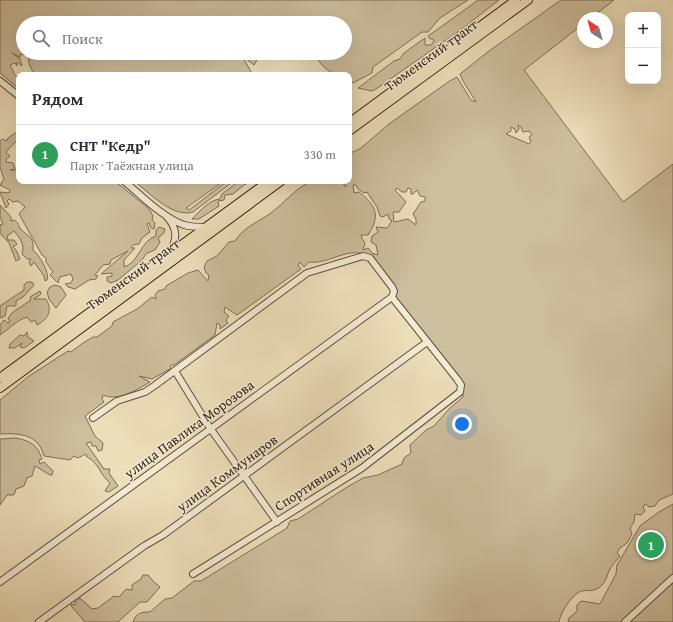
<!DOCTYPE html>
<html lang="ru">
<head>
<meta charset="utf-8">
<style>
  :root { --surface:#fff; --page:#f7f7f7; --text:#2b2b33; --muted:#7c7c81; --line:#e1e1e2; --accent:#8f2418 }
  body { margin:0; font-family:"Gentium Book Plus",serif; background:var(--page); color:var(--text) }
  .controls { position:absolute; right:12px; top:12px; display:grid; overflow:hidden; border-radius:8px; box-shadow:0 4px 16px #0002 }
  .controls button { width:36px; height:36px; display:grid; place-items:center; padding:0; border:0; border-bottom:1px solid var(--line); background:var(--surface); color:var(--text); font:20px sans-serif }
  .compass { position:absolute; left:577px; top:12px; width:36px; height:36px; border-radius:50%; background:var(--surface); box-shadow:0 4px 16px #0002; rotate:323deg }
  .you { position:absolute; left:462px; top:424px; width:14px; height:14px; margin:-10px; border:3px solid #fff; border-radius:50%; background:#1a73e8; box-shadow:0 0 0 6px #1a73e833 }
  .badge { display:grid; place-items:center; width:26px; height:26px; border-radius:50%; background:var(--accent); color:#fff; font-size:13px; font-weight:700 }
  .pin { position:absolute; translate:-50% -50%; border:2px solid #fff; box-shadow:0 1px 4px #0006 }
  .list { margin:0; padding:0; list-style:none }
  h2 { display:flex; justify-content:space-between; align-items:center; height:52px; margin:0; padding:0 16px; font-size:17px }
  h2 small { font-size:13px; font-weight:400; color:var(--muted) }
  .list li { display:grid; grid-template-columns:26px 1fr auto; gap:12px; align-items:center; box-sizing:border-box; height:60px; padding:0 16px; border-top:1px solid var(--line) }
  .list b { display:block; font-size:15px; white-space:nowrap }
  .list p { margin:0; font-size:13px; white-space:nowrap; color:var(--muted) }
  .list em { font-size:13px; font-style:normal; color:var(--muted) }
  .icon { flex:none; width:22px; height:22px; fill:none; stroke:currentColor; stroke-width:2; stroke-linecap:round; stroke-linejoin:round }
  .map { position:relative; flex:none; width:673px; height:622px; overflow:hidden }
  .search { position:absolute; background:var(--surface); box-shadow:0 4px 16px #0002; left:16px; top:16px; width:336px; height:44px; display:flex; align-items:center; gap:10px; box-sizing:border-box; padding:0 14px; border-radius:22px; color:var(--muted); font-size:15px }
  .panel { position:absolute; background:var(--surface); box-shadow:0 4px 16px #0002; left:16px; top:72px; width:336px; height:112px; border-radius:8px }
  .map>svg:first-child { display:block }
  .green { fill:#cdbe9d; stroke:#7e6e56; fill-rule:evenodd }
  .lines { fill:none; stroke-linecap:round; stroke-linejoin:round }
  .minor-casing { stroke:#5f4f3a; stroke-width:8 }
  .major-casing { stroke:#301f0f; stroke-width:10 }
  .minor { stroke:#f3ead2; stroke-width:6 }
  .major { stroke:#eddeba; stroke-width:8 }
  .labels { text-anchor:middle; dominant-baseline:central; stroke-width:3; stroke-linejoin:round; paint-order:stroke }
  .street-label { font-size:14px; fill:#301f0f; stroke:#f3ead2 }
</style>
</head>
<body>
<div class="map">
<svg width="673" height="622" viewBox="0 0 673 622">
  <rect width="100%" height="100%" fill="#eddeba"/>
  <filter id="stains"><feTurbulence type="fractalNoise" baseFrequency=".005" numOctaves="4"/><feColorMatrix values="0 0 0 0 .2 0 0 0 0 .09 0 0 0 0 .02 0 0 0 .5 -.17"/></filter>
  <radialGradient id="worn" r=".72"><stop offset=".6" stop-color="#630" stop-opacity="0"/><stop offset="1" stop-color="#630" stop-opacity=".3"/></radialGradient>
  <path class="green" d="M0,0H468L440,18L428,32H422L373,67L372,73L353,83L349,81V75C329,75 324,69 313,53H345V23H23L19,29L23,30V32H18L23,38V53L25,55L21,54L20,57L12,53L20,59L22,66L17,62V66L15,63L10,65L15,75L19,79V89L0,73Z
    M478,0H499L462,29L376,89L372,91L358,88L394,61L400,59L404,53L425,38V45H431L434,41L433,39H430L428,36C445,24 462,12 478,0Z
    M561,0H614L591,18H583V24L524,70L623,202L673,164V494L659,500L655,506L649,507L645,504L643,507L645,511L641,515L635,514L634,522L630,528L632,534L627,543L619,549L617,553L620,556C617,560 613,564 610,569C607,574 607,580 602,585C596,592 589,590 582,591C573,593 560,613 559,622H133C136,613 141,612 150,612L165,599L172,598L194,581H201L287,528L290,521L298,519L347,487L363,478L378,475L402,464L404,458L411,453L410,445L426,430L434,426L450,408L463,397L462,385L398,300L371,258C351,243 330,265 309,262L304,267L300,262L298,265L301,269L237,315L225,307L224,312L229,316L226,320L228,323L220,329V325L217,323L215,335L174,365H171L170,369L152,379L139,376L150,382C138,389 118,402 103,395L102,399L104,402L85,416L95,436L103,443L102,450L98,451L96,446H92L91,442L86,443L104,469H110L109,473L118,486L109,492L105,491L110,483C100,475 99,463 87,457L86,454L78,458L74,456L70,460L44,456C38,434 20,433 0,434V400L29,376L68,351L71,352L83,343L93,337H97L112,326L113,322L137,309L152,297L156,299L155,295L158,291L165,289L166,286L188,273L198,270L208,281L209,275L206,273L204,267L207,261L217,256L229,242L235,241C244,227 258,222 271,213C283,204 298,186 312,181C319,179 332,181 340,181L346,187L344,181H349V154L361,148L389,124L448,82L457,77L471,100L476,102L463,81L460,74L489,51ZM518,125L521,127L523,132L529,131L532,135L529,137L531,142L529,144L506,134L511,131V127L515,129L516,133L519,129ZM353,185H356L358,189L364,193L367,192L377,207L380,216L383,217L388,214L389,219L392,221L387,228L376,227L378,232L372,236L371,242L376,245L378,255L372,253L368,248L363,250L365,243L362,239L361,235H368C381,215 376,206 359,192L354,193ZM408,188L411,189V194H413L417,190L420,196L425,197V201L421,202L413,214L416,219V225L408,219L394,222L393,212H399L406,202L395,190L397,188L402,192H406Z
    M30,53H269L262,58H258L254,65L242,56L253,75H35C29,66 27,61 30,53Z
    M17,132H19V138L6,152L10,156L6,159V162L13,163L15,169L10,170H19V181H115L149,209L153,216L152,220L155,223L154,229L151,228L149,223L147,224L150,232L142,238L139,244L133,245L131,248H135L124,260V267C138,264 141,240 156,236V230L159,227L165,229L164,233L158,238L160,242L155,250L147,253L141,261L118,280L111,283L107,281V277L112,276V273L101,274L128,251L111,260L110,264L103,265L95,275L98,276L96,279L89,280L75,289L68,287L65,284L71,283L73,279L71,274L60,277L58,283L50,275L53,272L46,262V258L42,255L19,214L25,207L18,201L13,202L9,199L7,201L9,204L6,208L0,192L9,193L10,190L0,185L4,179L0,167V141L2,139L7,141L8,138Z
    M134,181H224L186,208L189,210L227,181H234L193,212C172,218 150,193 134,181Z
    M239,181H252L244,185L233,194L225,195L224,200L218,201L219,206L199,219H192C200,211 209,200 220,199L222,194Z
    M0,205L11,217V221L14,220C18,222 18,224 20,228C24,235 35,235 33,250C39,255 50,272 47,280L45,281L44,276L34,262L31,266L29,262L31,259H27L22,254C25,245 20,238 14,231L7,236L8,240H14L17,244L13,247L16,250L20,259L16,261L9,243L0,233V225L3,224L0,217Z
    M27,282H32L34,285L23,297L16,301V306H7L5,316L0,318V306L24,290V285Z
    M55,285L61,287L66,295L56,308L49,299L47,292L50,287Z
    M40,291L41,294L34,299H46C53,311 48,319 37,325L35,320L31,322L27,317C17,320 9,329 0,335V325L4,320L8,323L10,322L8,318L13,312L31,300L30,297Z
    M27,332L28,337L34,341L24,348L20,347L22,343L15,348H9L10,344L20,335L24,336Z
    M16,438C30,441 37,444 42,459L39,460L40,464L44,462L53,471L52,475H50L35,466L32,476L27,478L24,486L16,489L14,495H7L0,505V439Z
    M673,504V622H568L569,618L577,611V605L581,601L600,604L616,574L617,565L640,526L659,512Z
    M143,575H148L153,581L160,587L147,602H140L118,622H85L72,607L71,604L75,605V602L80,598L92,609L98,608L114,596L119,597L126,589L132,590V585L141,579Z"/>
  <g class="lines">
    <defs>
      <path id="minor" d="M0,81L19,96
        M124,181C142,196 162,217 184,225C191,227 199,227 206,227
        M167,217C178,229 177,239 170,252
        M175,371L210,428L277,522
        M93,418L117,401L145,392L154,386L307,273L363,256L370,258L392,287L394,291L392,297L395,301L457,379L461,385L460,392L362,468L193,574
        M0,582L392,297
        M39,622L144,546L163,535L427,342
        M625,622L673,578"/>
      <path id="major" d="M349,123L516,0
        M349,131L528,0
        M0,378L269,181
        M0,388L281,181"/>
    </defs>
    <use href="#minor" class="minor-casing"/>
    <use href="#major" class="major-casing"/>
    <use href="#minor" class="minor"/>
    <use href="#major" class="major"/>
  </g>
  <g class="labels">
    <g class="street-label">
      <text transform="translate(431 55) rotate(-36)">Тюменский тракт</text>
      <text transform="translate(133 274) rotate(-36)">Тюменский тракт</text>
      <text transform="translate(189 429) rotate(-36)">улица Павлика Морозова</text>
      <text transform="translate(227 473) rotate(-36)">улица Коммунаров</text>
      <text transform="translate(324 476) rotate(-33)">Спортивная улица</text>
    </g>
  </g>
  <rect width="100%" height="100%" filter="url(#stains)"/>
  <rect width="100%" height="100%" fill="url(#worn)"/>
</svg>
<div class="controls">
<button>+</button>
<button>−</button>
</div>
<svg class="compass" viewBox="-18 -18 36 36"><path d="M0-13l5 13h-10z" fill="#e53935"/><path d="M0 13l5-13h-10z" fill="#7c7c81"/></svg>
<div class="you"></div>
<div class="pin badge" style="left:651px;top:545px;background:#2e9e5b">1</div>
<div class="search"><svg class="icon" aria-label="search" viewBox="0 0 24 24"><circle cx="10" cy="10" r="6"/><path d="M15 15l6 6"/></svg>Поиск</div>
<section class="panel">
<h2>Рядом<small></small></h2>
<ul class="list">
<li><span class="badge" style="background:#2e9e5b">1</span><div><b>СНТ &quot;Кедр&quot;</b><p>Парк · Таёжная улица</p></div><em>330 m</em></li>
</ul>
</section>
</div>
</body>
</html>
